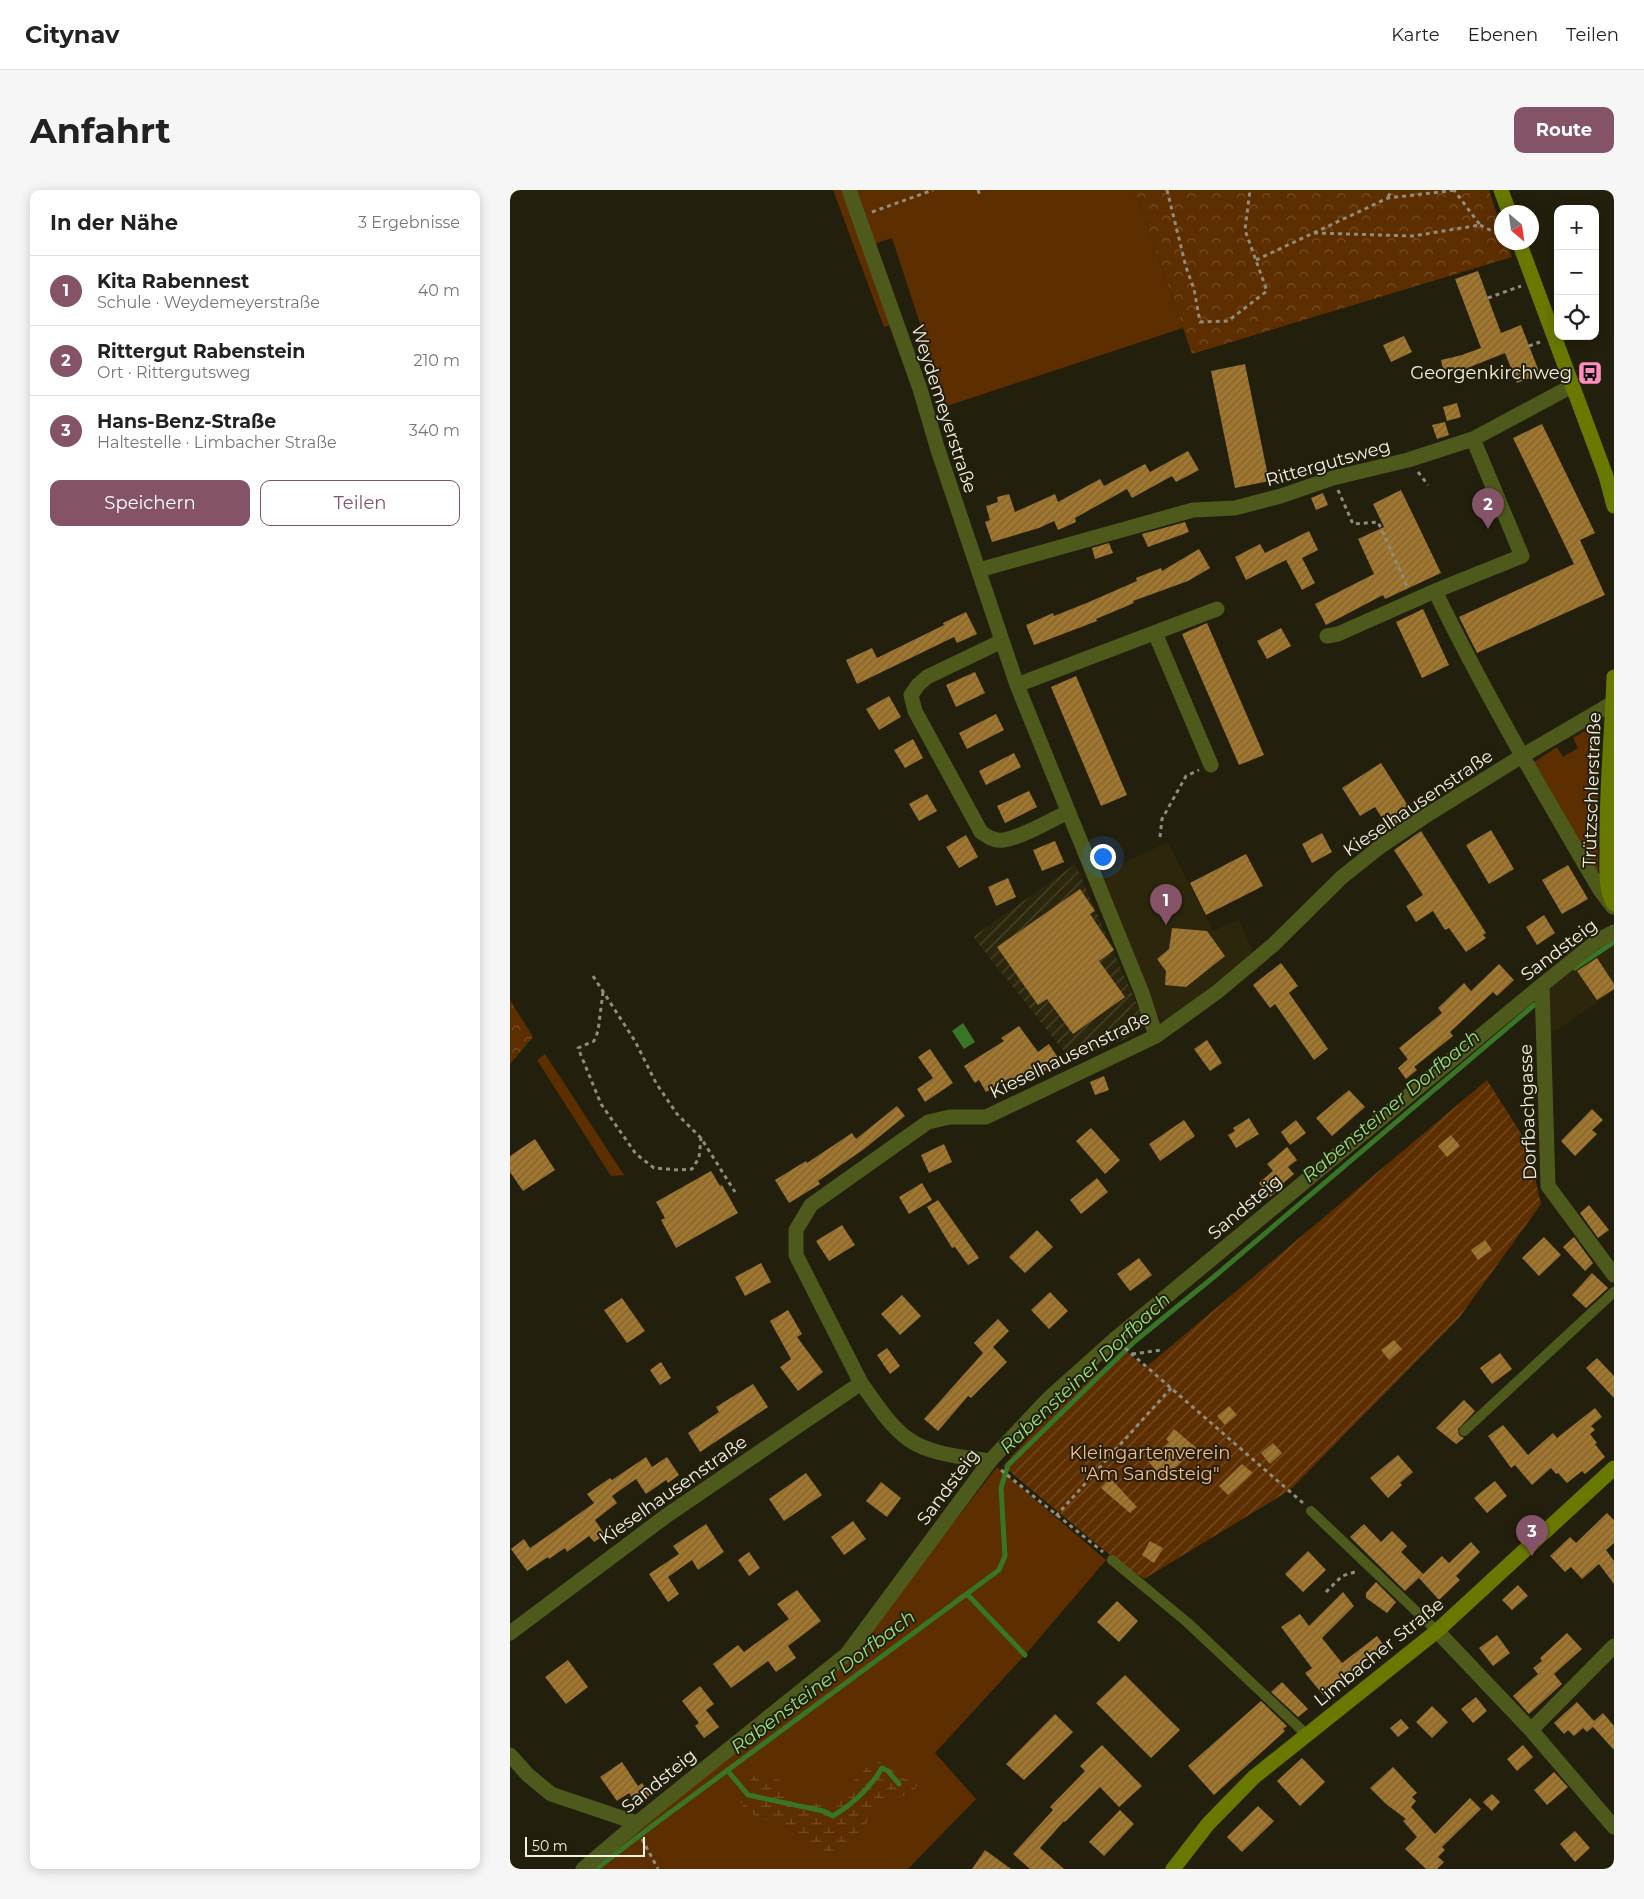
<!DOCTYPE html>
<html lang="de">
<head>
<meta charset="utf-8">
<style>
  :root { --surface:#fff; --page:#f6f6f6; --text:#222; --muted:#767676; --line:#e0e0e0; --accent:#855367 }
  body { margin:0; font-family:Montserrat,sans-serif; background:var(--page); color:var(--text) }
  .controls { position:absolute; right:15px; top:15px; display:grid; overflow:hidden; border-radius:10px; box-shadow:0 2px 12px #0003 }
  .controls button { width:45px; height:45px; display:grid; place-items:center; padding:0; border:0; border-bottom:1px solid var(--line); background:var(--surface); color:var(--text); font:25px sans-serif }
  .compass { position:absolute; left:984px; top:15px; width:45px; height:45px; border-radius:50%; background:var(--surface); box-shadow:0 2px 12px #0003; rotate:151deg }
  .scale { position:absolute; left:15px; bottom:12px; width:120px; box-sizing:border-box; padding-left:5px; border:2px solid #f3f1e5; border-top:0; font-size:14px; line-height:18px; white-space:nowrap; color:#f3f1e5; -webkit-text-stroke:4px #231f0d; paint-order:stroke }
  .you { position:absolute; left:592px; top:666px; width:18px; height:18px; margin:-12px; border:4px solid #fff; border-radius:50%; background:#1a73e8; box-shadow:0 0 0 8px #1a73e833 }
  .badge { display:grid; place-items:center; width:32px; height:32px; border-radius:50%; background:var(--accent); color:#fff; font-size:16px; font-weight:700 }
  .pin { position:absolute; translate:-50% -41px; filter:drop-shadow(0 1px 2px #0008) }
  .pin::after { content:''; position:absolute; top:26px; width:18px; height:15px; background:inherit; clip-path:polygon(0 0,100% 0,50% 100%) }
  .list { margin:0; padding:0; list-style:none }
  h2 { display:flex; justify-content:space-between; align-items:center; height:65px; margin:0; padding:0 20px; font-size:21px }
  h2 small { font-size:16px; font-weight:400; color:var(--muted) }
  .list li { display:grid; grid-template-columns:32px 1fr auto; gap:15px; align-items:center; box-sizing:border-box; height:70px; padding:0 20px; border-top:1px solid var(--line) }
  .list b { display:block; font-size:19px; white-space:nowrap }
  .list p { margin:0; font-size:16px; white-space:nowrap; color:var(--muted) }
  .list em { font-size:16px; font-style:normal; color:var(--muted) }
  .actions { display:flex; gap:10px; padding:15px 20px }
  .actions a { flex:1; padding:11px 0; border:1px solid var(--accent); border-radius:10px; text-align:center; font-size:18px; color:var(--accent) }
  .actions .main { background:var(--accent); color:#fff }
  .icon { flex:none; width:28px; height:28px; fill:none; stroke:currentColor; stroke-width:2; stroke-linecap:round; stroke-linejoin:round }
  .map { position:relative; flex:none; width:1104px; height:1679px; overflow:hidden; border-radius:10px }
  header { display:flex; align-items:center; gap:30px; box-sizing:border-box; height:70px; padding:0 25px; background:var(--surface); border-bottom:1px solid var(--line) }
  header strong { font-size:24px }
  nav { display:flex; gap:28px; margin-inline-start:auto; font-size:18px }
  .intro { display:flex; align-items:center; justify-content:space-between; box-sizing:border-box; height:120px; padding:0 30px }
  h1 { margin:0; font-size:35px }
  .button { padding:12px 22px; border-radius:10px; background:var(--accent); color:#fff; font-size:18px; font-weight:700 }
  main { display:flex; gap:30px; padding:0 30px }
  aside { flex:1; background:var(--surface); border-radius:10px; box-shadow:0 2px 12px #0003 }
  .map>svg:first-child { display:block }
  .built { fill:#2b260c }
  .industrial { fill:url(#industrial-furrows) }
  .grass { fill:#5d2e00 }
  .forest { fill:url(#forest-crowns) }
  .wetland { fill:url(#wetland-marsh) }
  .garden { fill:url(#garden-furrows) }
  .water { fill:#397526 }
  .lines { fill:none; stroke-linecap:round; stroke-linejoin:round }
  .stream { stroke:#397526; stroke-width:5 }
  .building { fill:url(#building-hatch) }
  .path { stroke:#908d7f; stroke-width:3; stroke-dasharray:4 4; stroke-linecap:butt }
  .lane { stroke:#4e591c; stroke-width:10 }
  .street { stroke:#4e591c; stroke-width:15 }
  .secondary { stroke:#697900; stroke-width:15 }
  .labels { text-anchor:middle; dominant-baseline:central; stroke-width:4; stroke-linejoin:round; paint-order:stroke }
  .poi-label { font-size:18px; fill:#f3f1e5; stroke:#231f0d; text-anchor:end }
  .street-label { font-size:18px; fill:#f3f1e5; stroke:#231f0d }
  .park-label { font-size:18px; fill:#f9ba8c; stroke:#231f0d }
  .water-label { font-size:19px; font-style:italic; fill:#92e37c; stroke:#231f0d }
</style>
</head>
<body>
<header>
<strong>Citynav</strong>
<nav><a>Karte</a><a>Ebenen</a><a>Teilen</a></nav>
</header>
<div class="intro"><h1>Anfahrt</h1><a class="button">Route</a></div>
<main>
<aside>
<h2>In der Nähe<small>3 Ergebnisse</small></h2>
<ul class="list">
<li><span class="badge">1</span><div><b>Kita Rabennest</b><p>Schule · Weydemeyerstraße</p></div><em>40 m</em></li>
<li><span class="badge">2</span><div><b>Rittergut Rabenstein</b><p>Ort · Rittergutsweg</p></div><em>210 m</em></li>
<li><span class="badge">3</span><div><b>Hans-Benz-Straße</b><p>Haltestelle · Limbacher Straße</p></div><em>340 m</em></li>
</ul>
<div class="actions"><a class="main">Speichern</a><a>Teilen</a></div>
</aside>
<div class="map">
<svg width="1104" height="1679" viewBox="0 0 1104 1679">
  <defs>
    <pattern id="industrial-furrows" width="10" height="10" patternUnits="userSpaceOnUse" patternTransform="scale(1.25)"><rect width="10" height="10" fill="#2b260c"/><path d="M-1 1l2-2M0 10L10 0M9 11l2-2" fill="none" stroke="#4a462f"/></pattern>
    <pattern id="forest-crowns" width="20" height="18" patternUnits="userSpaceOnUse" patternTransform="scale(1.25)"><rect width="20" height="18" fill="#5d2e00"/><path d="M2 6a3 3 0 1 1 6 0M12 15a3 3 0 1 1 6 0" fill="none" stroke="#754d25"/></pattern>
    <pattern id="wetland-marsh" width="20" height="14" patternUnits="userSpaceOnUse" patternTransform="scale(1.25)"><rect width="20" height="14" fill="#5d2e00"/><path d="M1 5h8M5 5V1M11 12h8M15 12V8" fill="none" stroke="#754d25"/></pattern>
    <pattern id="garden-furrows" width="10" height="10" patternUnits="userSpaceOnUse" patternTransform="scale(1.25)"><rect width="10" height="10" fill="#5d2e00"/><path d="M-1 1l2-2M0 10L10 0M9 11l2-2" fill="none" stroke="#754d25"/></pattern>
    <pattern id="building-hatch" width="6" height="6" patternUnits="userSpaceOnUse" patternTransform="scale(1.25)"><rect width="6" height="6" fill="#a1762e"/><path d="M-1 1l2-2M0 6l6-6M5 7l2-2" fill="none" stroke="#7e6437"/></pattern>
  </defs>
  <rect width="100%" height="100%" fill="#231f0d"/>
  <path class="built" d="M658,652L703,741L729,729L743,762L659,830L649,828L593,689L605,677Z
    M1104,752V801L1041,844L1038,796L1084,758Z"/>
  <path class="industrial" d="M565,674L632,826L625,845L561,870L463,747Z"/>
  <path class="grass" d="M323,0H333L381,135L374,137Z
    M346,0H625L673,138L437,216L382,48L364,54Z
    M1088,533V685L1024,572L1047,557L1053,567L1068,558L1063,548Z
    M35,864L114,985L101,986L27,870Z
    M487,1277L596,1370L515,1465L425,1563L466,1609L398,1679H77L344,1461Z"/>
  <path class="forest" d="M625,0H979L991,37L992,52L997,53L1002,67L682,164Z
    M0,810L23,847L0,874Z"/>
  <path class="wetland" d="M370,1572L394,1588L408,1592L403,1605L378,1608L330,1664H315L305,1658L294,1646L264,1631L252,1629L235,1620L226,1603L247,1584L261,1583L272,1592L276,1605C286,1608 301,1615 311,1614C337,1612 346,1575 370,1572Z"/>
  <path class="garden" d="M977,890L1017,953L1031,1014L949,1128L780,1300L634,1389L600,1365L493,1276L545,1218L615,1160L635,1178Z"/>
  <path class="water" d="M453,833L465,852L454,859L442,841Z"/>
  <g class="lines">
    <path class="stream" d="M1065,778L1104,752
      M457,1404L515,1465
      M217,1580L238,1605L313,1621L323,1626C343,1614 360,1598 372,1578L378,1581L389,1594
      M86,1679L146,1633L489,1380L495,1366L491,1298L498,1275L625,1151L705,1086L1024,815"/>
  </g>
  <path class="building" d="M968,81L991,143L1011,135L1030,184L1007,193L995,163L950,181L934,184L931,170L952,165L971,158L945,89Z
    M894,146L902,162L881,172L873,155Z
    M735,174L759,291L725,298L701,181Z
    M947,213L951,227L937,231L933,217Z
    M935,232L939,245L927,249L922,235Z
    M1032,234L1085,343L1070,350L1095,405L967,463L949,427L1064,374L1003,248Z
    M678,261L689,280L666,292L662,286L622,308L617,299L565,328L566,332L548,340L544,331L529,338L482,352L475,332L480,330L476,316L488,312L487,307L499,304L505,322L545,304L548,312L590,289L594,296L635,274L640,282Z
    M891,300L931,383L875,409L873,405L816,435L805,414L864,384L848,349L874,337L863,314Z
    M813,303L818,315L806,320L801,308Z
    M675,332L679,342L638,357L632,344Z
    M799,341L808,360L792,368L805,393L792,400L776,370L736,390L725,367L750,354L755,363Z
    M599,353L603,363L585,369L582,358Z
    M689,359L700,378L678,391L623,411L624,413L586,429L587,431L524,455L516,435L543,423L544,426L579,412L627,391L626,388L651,378L652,381Z
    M913,419L939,475L912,488L886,432Z
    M456,422L467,444L447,453L444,447L347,494L336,470L362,458L367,468L434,435L433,433Z
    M697,433L754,565L729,575L672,444Z
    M771,438L781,456L757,469L747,451Z
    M465,482L475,503L446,517L436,495Z
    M566,486L617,605L591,616L541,497Z
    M379,506L391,527L369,540L356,519Z
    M486,524L494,540L457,559L449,543Z
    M403,549L413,568L395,578L384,560Z
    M504,563L511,577L476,595L469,581Z
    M871,573L902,622L879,639L865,617L850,626L832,598Z
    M519,601L527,617L495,633L487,616Z
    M417,604L427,621L409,631L399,614Z
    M981,640L1004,679L979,694L956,655Z
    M911,641L976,743L973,745L976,748L956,762L939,738L935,740L923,721L906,732L896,716L913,705L884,660Z
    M812,643L822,662L802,673L792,654Z
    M456,645L468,667L449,678L436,657Z
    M545,651L554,672L532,681L523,660Z
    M736,664L753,696L696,725L680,693Z
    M1058,675L1078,709L1052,724L1032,690Z
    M498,688L506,707L486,716L478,697Z
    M570,699L585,721L580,724L604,760L589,771L615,807L563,844L537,809L528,815L487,757Z
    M1034,725L1045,743L1027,755L1016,737Z
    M662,738L697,741L715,766L676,797L655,795L656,781L647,769L659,759Z
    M1087,768L1104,794V799L1087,810L1067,781Z
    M771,773L788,796L779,803L818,859L804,870L765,814L760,818L743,795Z
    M989,774L1004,790L987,806L983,802L940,842L943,846L904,877L889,858L932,823L928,818L954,793L961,801Z
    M509,836L528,862L539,854L550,871L524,888L523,886L504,899L498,889L476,902L469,890L465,893L454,876L494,851L491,848Z
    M697,850L712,873L700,881L684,859Z
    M420,859L443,893L415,912L407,899L423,888L408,867Z
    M898,869L907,880L896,889L888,878Z
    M594,886L599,900L585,905L580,892Z
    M839,900L855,917L822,946L806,928Z
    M387,916L395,926L354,959L308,991L310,994L279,1013L265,990L296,971L297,973L342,943L346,949Z
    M1082,919L1093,930L1082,940L1087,944L1065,966L1051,951Z
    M739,928L749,944L726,958L718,945L725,941L723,938Z
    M674,930L685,946L650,971L639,954Z
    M786,930L796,943L780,955L771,942Z
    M581,938L610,970L595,984L566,951Z
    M941,945L950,956L937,967L928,956Z
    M25,949L45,980L13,1001L0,982V966Z
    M434,954L442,972L419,983L411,965Z
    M777,957L787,970L778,977L784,984L771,995L773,997L760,1007L749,993L763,981L757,974Z
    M201,981L210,996L212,995L228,1023L166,1058L151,1030L155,1028L146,1012Z
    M587,988L598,1002L571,1024L560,1010Z
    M412,993L422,1010L399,1024L389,1007Z
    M428,1010L469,1068L458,1075L445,1057L442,1058L417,1017Z
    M1079,1015L1099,1040L1088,1048L1070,1023Z
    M332,1035L345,1055L319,1071L306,1051Z
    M527,1040L543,1057L515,1083L499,1067Z
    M1034,1047L1051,1065L1029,1086L1012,1068Z
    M1064,1047L1083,1073L1075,1081L1053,1057Z
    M975,1050L982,1060L968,1070L961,1060Z
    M629,1068L642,1085L620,1101L607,1084Z
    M251,1073L261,1092L235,1106L225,1087Z
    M1082,1083L1098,1098L1076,1118L1062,1105Z
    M540,1102L558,1121L539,1139L521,1120Z
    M392,1105L411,1126L390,1145L371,1124Z
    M112,1108L135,1141L117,1153L94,1120Z
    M278,1120L292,1144L287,1147L313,1182L288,1201L270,1177L281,1169L260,1131Z
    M488,1129L499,1141L483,1157L497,1172L461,1208L458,1206L428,1241L414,1229L473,1163L464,1153Z
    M884,1150L892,1159L879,1170L871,1160Z
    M377,1158L390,1176L380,1184L367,1165Z
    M990,1163L1002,1179L982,1194L970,1178Z
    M1087,1168L1104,1186V1208L1076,1178Z
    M151,1172L161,1188L150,1195L140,1180Z
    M243,1194L258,1217L190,1262L178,1243L209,1222L206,1217Z
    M954,1210L965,1221L948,1239L949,1245L954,1248L946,1254L926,1238Z
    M719,1216L727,1225L715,1235L707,1226Z
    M1085,1218L1092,1227L1081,1236L1085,1240L1080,1244L1087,1253L1085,1254L1095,1267L1075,1284L1072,1281L1057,1293L1048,1283L1046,1284L1041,1278L1022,1295L1005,1275L1001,1278L978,1246L993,1235L1018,1265L1043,1243L1047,1248Z
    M664,1239L689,1260L680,1271L676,1268L653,1289L638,1271L659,1252L656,1249Z
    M763,1253L772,1263L760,1274L751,1263Z
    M888,1265L903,1282L890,1293L892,1295L878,1308L860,1288Z
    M136,1267L142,1277L157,1267L169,1285L158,1293L156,1290L136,1304L126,1289L102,1306L107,1313L85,1330L95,1345L84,1352L79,1346L57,1362L55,1358L39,1369L38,1367L17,1381L1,1359L14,1349L20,1358L39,1345L84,1313L77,1304L100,1288L102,1290Z
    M732,1274L743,1283L718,1305L709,1296Z
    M296,1283L312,1305L274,1331L259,1309Z
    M600,1288L627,1317L620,1323L591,1298Z
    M985,1291L997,1306L977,1323L964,1308Z
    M371,1292L391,1308L377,1327L356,1311Z
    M1097,1323L1104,1330V1353L1096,1360L1104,1371V1394L1089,1374L1072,1389L1061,1377L1055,1382L1040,1366L1060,1347L1066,1353Z
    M343,1331L356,1349L334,1365L321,1347Z
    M196,1334L214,1362L188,1380L182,1370L158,1387L169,1404L158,1412L139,1384L169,1364L163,1356Z
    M854,1334L871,1352L882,1341L897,1356L891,1362L913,1384L895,1401L840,1347Z
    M640,1351L653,1358L644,1373L632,1365Z
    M961,1352L970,1362L946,1386L950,1390L929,1410L909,1388L932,1366L939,1373Z
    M798,1361L816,1380L793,1402L775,1384Z
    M239,1362L250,1378L239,1386L228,1370Z
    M866,1392L886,1412L877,1423L856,1408V1403Z
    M1008,1395L1018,1406L1002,1420L992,1410Z
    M287,1400L311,1431L278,1456L286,1468L266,1482L258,1471L221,1498L203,1474L228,1455L234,1462L279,1429L267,1414Z
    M833,1402L844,1416L812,1448L832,1473L867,1446L875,1457L840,1483L841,1485L814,1506L795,1483L802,1478L771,1437L790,1424L799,1436Z
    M607,1411L628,1431L609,1452L587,1432Z
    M1057,1443L1072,1459L1044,1484L1052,1494L1019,1524L1003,1506L1028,1484L1023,1478L1032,1471L1030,1468Z
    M987,1445L1000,1463L983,1476L969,1458Z
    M58,1470L78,1497L56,1514L35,1487Z
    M615,1485L670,1540L641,1568L586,1513Z
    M772,1492L798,1519L788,1527L761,1502Z
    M190,1496L204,1514L196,1520L209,1537L194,1548L185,1536L189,1533L172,1511Z
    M966,1507L977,1521L963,1533L951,1519Z
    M751,1511L777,1536L773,1539L775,1541L704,1605L678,1576Z
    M1067,1512L1084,1531L1093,1523L1104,1536V1560L1083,1537L1077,1542L1073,1538L1064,1546L1058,1540L1054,1544L1044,1533Z
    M922,1516L938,1532L922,1548L906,1532Z
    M545,1524L563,1542L514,1590L496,1574Z
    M891,1529L899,1538L888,1547L880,1538Z
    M592,1555L632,1596L609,1617L590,1597L555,1632L554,1631L530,1658L554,1679H520L503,1664L543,1620L540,1617L575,1581L570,1576Z
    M1013,1555L1023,1567L1007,1581L997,1569Z
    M792,1568L815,1592L790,1616L767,1591Z
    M112,1572L128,1596L132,1593L140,1605L127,1615L119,1603L107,1611L90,1587Z
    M883,1577L907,1603L902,1607L906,1611L901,1617L925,1644L960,1608L971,1619L932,1657L935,1660L928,1667L934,1672L927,1679H916L895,1659L907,1647L893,1631L896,1629L876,1614L860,1598Z
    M1044,1582L1058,1597L1037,1615L1024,1600Z
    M982,1604L990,1612L982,1621L973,1612Z
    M748,1616L764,1631L732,1662L717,1647Z
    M610,1620L624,1634L594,1666L579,1652Z
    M1065,1641L1080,1658L1065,1672L1050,1654Z
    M475,1660L501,1679H462Z"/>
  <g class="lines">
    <path class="path" d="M468,0L470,6
      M657,0L676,77L684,99L690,132L718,131L757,101L735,40L740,0
      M878,7L882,0
      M362,22L423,0
      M970,35L992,46
      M804,43L903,46L970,35L944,0
      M746,70L878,8L947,0
      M978,108L1011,96
      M1019,156L1030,152
      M908,282L918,295
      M828,300L843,334L868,332L898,398
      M650,647L652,629L676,586L689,580
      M83,786L125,851L146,893L167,924L191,948L225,1002
      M93,802L88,841L84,851L68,858L91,914L126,964L144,978L168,980L182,979L189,968L191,948
      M615,1158L793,1313
      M622,1164L652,1160
      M491,1280L593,1362
      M546,1326L661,1198
      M816,1402L832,1386L848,1381
      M132,1649L148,1679"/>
    <path class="lane" d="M954,1241L1104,1102
      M801,1321L927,1441
      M602,1370L678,1433L796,1544"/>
    <path class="street" d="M339,0L410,199L427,257L507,495
      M469,380L683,320L725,318L771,306L823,288L898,270L963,249L1062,196
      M925,401C975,504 1032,601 1090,700L1103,717
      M645,443L701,575
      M817,446L828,444L925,401L1012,366L963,249
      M492,451L417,487L408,495L401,505L405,521L471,642C478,647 484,651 493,650C511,648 541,630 558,622
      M1032,795L1038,996L1104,1085
      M646,846L632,803L507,495L707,419
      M351,1193C365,1212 379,1235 398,1249C421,1265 453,1267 480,1271
      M927,1441L1021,1540L1104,1637
      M0,1443L156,1326L351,1193L286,1065V1040L301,1015L418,932L440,927H476L646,846L707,802L763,755L832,687L871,656L914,627L1012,566L1103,513
      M1021,1540L1104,1456
      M0,1565L18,1585L41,1604L127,1633
      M73,1679L127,1633L337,1464L480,1271L538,1209L605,1149L1032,795L1087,751L1104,742"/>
    <path class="secondary" d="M991,0L999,22
      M1009,52L1096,286L1104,316
      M1104,487C1102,545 1096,603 1097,661C1097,678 1095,699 1104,714
      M663,1679L698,1634L744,1587L927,1441L1104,1278"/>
  </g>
  <defs>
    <symbol id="bus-square" viewBox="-11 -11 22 22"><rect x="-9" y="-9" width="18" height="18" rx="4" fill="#fe8ebb" stroke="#231f0d"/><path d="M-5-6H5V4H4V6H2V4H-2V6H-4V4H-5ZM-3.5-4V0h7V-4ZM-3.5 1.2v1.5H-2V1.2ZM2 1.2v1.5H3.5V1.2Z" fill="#111"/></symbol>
  </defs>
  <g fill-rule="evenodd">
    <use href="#bus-square" x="1066" y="169" width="28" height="28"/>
  </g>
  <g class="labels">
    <g class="poi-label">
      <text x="1062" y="183">Georgenkirchweg</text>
    </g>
    <g class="street-label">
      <text transform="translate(434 219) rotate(72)">Weydemeyerstraße</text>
      <text transform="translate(818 273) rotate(-16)">Rittergutsweg</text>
      <text transform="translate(1082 600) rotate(-88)">Trützschlerstraße</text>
      <text transform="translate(908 613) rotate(-34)">Kieselhausenstraße</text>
      <text transform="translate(1049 760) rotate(-37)">Sandsteig</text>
      <text transform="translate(560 865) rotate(-26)">Kieselhausenstraße</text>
      <text transform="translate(1018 922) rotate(-92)">Dorfbachgasse</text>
      <text transform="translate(735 1017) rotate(-40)">Sandsteig</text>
      <text transform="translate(438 1297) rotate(-53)">Sandsteig</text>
      <text transform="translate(163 1300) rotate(-35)">Kieselhausenstraße</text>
      <text transform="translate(869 1462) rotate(-39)">Limbacher Straße</text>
      <text transform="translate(149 1591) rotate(-39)">Sandsteig</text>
    </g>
    <g class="park-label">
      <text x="640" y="1263">Kleingartenverein<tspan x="640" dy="21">"Am Sandsteig"</tspan></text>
    </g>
    <g class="water-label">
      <text transform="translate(881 916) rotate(-40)">Rabensteiner Dorfbach</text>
      <text transform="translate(575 1183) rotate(-43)">Rabensteiner Dorfbach</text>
      <text transform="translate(313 1492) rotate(-37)">Rabensteiner Dorfbach</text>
    </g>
  </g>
</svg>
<div class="controls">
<button>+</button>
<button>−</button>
<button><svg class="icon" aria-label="locate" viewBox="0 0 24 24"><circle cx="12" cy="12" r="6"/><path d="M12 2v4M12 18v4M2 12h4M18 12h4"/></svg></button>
</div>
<svg class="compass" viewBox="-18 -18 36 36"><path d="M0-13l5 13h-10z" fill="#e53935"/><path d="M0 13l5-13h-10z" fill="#767676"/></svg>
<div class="scale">50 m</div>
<div class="you"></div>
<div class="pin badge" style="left:656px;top:735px">1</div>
<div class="pin badge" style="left:978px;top:339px">2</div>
<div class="pin badge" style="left:1022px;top:1366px">3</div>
</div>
</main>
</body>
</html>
